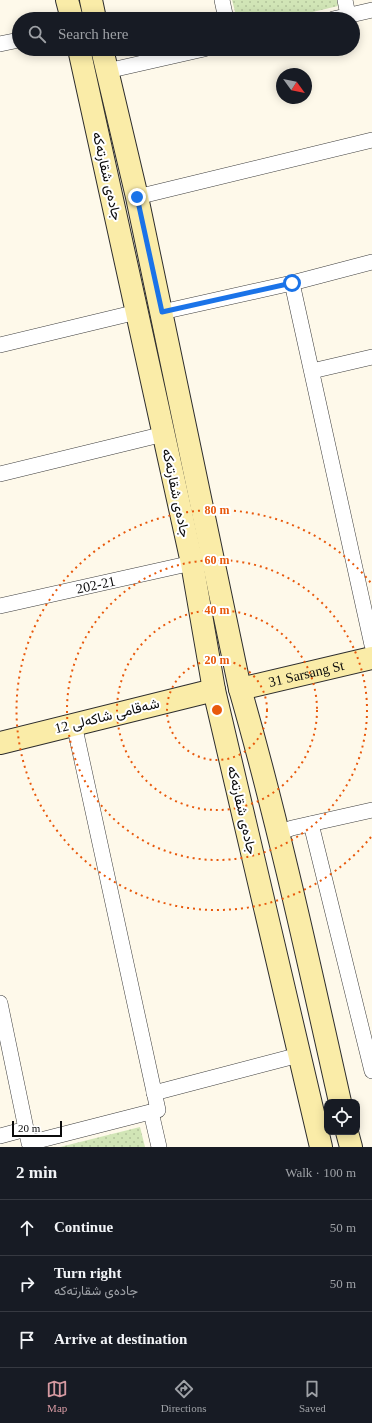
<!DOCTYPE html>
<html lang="en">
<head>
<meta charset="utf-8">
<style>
  :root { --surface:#171b24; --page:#242831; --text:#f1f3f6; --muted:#9ea1a6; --line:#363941; --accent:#d599a1 }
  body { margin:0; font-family:"Times New Roman",Vazirmatn,serif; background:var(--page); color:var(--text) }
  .controls { position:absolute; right:12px; bottom:12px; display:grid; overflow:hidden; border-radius:8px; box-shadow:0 2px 10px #0003 }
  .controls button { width:36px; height:36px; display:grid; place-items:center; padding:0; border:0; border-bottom:1px solid var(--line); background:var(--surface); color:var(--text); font:20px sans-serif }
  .compass { position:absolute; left:276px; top:68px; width:36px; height:36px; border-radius:50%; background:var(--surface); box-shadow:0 2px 10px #0003; rotate:123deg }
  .scale { position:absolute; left:12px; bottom:10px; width:50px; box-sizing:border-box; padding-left:4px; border:2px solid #0b0b0b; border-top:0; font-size:11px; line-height:14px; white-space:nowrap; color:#0b0b0b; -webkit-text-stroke:3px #fff; paint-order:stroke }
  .stop { position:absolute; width:12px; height:12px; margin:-9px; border:3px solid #1a73e8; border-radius:50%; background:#fff }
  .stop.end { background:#1a73e8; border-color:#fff; box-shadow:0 1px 4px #0008 }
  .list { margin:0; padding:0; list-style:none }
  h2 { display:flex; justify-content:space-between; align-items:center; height:52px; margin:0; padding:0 16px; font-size:17px }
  h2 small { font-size:13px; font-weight:400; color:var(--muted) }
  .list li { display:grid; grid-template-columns:26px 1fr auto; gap:12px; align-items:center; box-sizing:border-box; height:56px; padding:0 16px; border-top:1px solid var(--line) }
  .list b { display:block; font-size:15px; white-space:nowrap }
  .list p { margin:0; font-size:13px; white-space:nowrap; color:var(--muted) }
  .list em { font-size:13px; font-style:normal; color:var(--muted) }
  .icon { flex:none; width:22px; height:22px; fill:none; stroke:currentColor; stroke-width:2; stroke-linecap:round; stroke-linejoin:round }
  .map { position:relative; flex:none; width:372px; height:1147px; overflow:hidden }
  .search { position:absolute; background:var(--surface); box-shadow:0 2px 10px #0003; left:12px; right:12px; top:12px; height:44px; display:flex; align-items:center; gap:10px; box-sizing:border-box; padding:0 14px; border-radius:22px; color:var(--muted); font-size:15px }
  .sheet { height:220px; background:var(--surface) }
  nav { display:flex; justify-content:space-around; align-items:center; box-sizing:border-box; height:56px; border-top:1px solid var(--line); background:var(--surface); font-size:11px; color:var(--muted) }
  nav a { display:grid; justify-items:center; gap:2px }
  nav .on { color:var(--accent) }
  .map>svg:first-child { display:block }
  .grass { fill:url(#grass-dots) }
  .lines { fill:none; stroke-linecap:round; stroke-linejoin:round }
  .street-casing { stroke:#3e3e3e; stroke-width:16 }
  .secondary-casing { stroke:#2d2d2d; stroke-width:24 }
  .street { stroke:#fff; stroke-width:15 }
  .secondary { stroke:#faeca8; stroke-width:22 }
  .route { stroke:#1a73e8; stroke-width:5 }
  .ring { fill:none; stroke:#e8590c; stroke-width:2; stroke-dasharray:2 4 }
  .labels { text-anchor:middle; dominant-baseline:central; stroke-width:4; stroke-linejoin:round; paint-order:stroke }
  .street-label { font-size:14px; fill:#0b0b0b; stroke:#fff }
  .centre { fill:#e8590c; stroke:#fff; stroke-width:2 }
  .ring-label { font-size:12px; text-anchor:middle; font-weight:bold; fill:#e8590c; stroke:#fff; stroke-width:4; stroke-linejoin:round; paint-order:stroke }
</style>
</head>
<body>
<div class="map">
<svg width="372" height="1147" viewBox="0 0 372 1147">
  <defs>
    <pattern id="grass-dots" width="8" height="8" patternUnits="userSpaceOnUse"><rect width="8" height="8" fill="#d1e5b6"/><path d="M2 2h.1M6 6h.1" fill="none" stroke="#b2c39b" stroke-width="1.8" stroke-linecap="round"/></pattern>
  </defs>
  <rect width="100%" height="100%" fill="#fef9ea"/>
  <path class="grass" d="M232,0H337L338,6L283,19H237Z
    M140,1127L145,1147H60Z"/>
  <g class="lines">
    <defs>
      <g id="street">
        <path d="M222,0L226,19"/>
        <path d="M345,0L348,15"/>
        <path d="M333,19L372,10"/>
        <path d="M0,44L19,40"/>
        <path d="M107,71L204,49"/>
        <path d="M137,197L372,140"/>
        <path d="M292,283L372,645"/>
        <path d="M162,312L292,283L372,262"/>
        <path d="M0,345L137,312"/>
        <path d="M312,371L372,357"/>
        <path d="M0,474L164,434"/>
        <path id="s1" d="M0,606L192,563"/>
        <path d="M311,824L372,1071"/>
        <path d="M278,833L292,828L372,810"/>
        <path d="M0,1003L29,1143L158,1110L74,724"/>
        <path d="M154,1093L299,1055"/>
        <path d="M151,1112L159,1147"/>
        <path d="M0,1136L26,1129"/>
      </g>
      <g id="secondary">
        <path d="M67,0L72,19"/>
        <path d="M91,0L95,19"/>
        <path d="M79,49L192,563L214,690L321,1147"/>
        <path d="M102,49L137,197L240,689C279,825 309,964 340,1102"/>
        <path id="s2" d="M240,689L372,658"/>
        <path d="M0,743L214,690"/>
        <path d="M347,1132L351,1147"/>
      </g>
    </defs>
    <use href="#street" class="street-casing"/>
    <use href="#secondary" class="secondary-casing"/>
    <use href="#street" class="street"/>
    <use href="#secondary" class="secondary"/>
  </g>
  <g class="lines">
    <path class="route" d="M137,197L162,312L292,283"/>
  </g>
  <g class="ring">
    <circle cx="217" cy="710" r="50"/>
    <circle cx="217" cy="710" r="100"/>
    <circle cx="217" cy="710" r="150"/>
    <path d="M371 837A200 200 0 1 1 371 583"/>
  </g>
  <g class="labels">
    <g class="street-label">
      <text transform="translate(107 176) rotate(77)">جادەی شقارتەکە</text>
      <text transform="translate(176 493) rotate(78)">جادەی شقارتەکە</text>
      <text stroke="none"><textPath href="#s1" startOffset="98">202-21</textPath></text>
      <text stroke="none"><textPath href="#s2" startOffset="68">31 Sarsang St</textPath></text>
      <text transform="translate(107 716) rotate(-14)">شەقامی شاکەلی 12</text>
      <text transform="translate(242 810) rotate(77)">جادەی شقارتەکە</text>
    </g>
  </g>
  <circle cx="217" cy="710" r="6" class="centre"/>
  <g class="ring-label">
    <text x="217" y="514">80 m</text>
    <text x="217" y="564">60 m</text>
    <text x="217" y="614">40 m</text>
    <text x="217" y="664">20 m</text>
  </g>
</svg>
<div class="controls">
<button><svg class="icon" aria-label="locate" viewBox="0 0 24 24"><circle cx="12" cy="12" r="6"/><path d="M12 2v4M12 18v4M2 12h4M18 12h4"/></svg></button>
</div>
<svg class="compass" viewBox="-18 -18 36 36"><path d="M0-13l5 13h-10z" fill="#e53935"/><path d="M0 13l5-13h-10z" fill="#9ea1a6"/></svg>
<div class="scale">20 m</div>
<div class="stop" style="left:292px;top:283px"></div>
<div class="stop end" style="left:137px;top:197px"></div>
<div class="search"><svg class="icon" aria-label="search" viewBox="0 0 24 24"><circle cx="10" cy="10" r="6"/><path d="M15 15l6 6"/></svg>Search here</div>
</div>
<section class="sheet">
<h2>2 min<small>Walk · 100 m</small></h2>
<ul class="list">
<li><svg class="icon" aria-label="ahead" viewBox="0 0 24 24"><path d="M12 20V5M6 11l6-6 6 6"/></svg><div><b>Continue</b></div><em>50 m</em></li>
<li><svg class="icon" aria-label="right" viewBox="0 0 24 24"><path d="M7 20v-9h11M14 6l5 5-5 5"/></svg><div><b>Turn right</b><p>جادەی شقارتەکە</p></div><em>50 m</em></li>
<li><svg class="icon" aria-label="arrive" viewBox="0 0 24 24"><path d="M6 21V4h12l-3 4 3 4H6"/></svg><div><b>Arrive at destination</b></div></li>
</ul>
</section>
<nav>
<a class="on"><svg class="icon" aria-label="map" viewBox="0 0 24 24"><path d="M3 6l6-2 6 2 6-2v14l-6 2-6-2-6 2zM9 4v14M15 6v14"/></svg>Map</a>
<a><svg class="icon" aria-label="directions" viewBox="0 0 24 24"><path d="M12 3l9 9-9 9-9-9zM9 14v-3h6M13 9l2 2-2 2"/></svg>Directions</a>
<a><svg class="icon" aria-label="saved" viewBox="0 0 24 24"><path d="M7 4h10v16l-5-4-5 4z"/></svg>Saved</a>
</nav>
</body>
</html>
